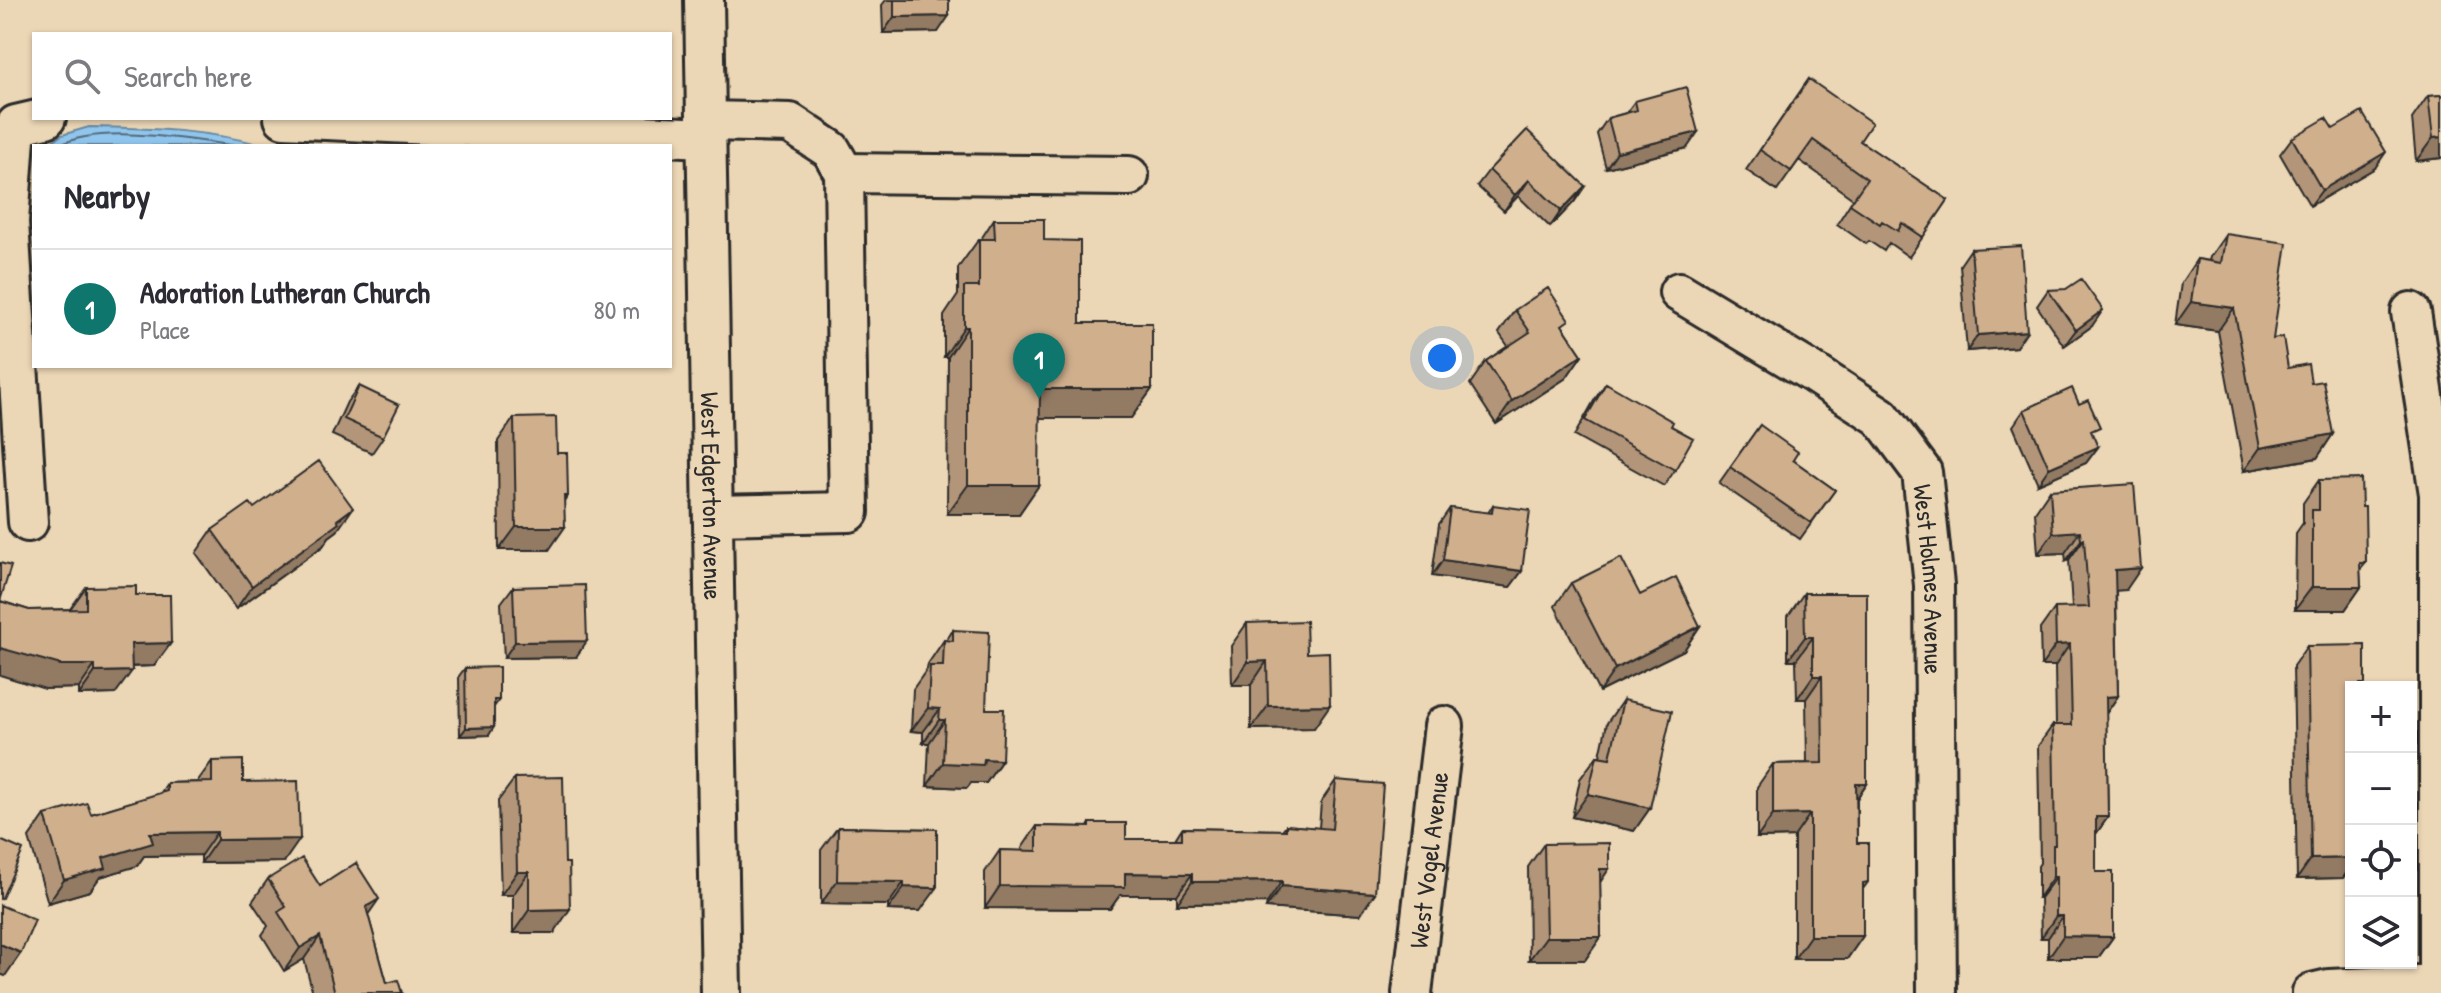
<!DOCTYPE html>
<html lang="en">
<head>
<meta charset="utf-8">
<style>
  :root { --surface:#fff; --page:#f7f7f7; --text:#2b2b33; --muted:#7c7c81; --line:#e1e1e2; --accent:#0f766e }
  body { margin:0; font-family:"Patrick Hand",sans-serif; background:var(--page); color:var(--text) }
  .controls { position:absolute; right:24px; bottom:24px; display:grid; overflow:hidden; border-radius:0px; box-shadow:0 2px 6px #0004 }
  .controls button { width:72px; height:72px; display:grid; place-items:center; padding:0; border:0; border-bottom:2px solid var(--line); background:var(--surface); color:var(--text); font:40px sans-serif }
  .you { position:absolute; left:1442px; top:358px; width:28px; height:28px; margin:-20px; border:6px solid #fff; border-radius:50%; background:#1a73e8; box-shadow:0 0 0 12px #1a73e833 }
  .badge { display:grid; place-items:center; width:52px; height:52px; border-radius:50%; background:var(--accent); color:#fff; font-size:26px; font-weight:700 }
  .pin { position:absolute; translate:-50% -66px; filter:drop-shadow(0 2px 4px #0008) }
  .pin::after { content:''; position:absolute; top:42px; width:28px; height:24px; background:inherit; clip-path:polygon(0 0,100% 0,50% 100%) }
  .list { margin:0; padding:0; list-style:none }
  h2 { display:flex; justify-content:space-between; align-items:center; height:104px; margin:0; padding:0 32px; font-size:34px }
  h2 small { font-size:26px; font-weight:400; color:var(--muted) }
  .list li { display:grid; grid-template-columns:52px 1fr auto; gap:24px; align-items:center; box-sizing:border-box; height:120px; padding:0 32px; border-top:2px solid var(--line) }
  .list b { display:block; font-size:30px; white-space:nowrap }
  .list p { margin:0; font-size:26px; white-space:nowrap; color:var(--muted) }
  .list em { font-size:26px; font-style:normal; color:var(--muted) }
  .icon { flex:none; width:44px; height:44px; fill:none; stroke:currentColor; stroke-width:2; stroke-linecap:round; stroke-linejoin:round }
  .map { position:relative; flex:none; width:2441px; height:993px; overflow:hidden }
  .search { position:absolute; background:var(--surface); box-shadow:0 2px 6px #0004; left:32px; top:32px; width:640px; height:88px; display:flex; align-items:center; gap:20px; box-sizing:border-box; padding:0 28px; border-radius:0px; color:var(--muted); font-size:30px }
  .panel { position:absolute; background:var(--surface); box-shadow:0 2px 6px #0004; left:32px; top:144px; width:640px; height:224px; border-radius:0px }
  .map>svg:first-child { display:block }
  .water { fill:#90c6ee; stroke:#6888a0; stroke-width:2 }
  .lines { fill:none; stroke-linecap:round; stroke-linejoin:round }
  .shore { stroke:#536979; stroke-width:2 }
  .minor-casing { stroke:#2b2b2b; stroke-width:44 }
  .minor { stroke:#ebd6b5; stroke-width:38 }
  .wall { fill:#b39679; stroke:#2b2b2b; stroke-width:2 }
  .shaded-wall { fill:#927a63; stroke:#2b2b2b; stroke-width:2 }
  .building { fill:#d0af8d; stroke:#2b2b2b; stroke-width:2 }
  .labels { text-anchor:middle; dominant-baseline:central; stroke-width:6; stroke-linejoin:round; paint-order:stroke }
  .street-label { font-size:26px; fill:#2b2b2b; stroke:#ebd6b5 }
</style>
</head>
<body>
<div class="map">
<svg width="2441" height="993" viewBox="0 0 2441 993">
  <rect width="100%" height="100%" fill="#ebd6b5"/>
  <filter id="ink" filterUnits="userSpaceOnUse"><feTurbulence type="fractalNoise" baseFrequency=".0125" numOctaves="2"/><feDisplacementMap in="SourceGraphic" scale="16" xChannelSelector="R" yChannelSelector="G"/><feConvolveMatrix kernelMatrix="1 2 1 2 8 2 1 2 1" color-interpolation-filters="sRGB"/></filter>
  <g filter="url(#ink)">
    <path class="water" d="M89,127C149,128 209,130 266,146H45L62,135Z"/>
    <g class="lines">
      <path class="shore" d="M59,146C96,123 194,140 237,146"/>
      <defs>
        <g id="minor">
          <path id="s1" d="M704,0L721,993"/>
          <path d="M284,118L706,138"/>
          <path d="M706,121L790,123L831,150L844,173L849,512L713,515"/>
          <path d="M844,173L1129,176"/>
          <path id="s2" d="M1679,292L1815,374L1881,417L1922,472L1934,585L1937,993"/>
          <path d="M2411,312L2439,494V984"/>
          <path d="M28,522L9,222L16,125L46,118"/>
          <path id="s3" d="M1412,993L1444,726"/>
          <path d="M2312,993L2329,989L2441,984"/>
        </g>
      </defs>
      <use href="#minor" class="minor-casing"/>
      <use href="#minor" class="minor"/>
    </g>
    <path class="wall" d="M886,0H949L938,32L883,33L882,5Z
      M1809,79L1860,141L1948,200L1909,257L1889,243L1884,251L1869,241L1866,244L1837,224L1853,199L1799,160L1777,191L1746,170Z
      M2441,95V158L2416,161L2412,119L2428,96Z
      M1635,101L1687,148L1606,168L1597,134L1608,118L1626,113Z
      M2333,129L2375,168L2310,206L2280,154L2292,138Z
      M1489,170L1585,186L1574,202L1550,227L1518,196L1504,211L1477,186Z
      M994,219L1044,240L1080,323L1152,389L1131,418H1039V485L1019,514H947L948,357H944V316L958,295V268L979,239H981Z
      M2226,234L2273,339L2288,368L2311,383L2333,434L2317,458L2244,471L2218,331L2175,325L2181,283L2197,259L2209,261L2210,257Z
      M1971,249L2016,347L1967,351L1960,265Z
      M2048,290L2092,326L2064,346L2037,306Z
      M1515,310L1564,328L1582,355L1566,378L1496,424L1470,384L1486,361L1508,346L1499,333Z
      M1606,383L1671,426L1675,470L1664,486L1574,436L1595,399Z
      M359,386L383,437L372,453L332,435L347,402Z
      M2024,410L2098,447L2086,463L2038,484L2013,426Z
      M514,418L557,453L568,496L564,502L549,550H499L498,441Z
      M1760,425L1793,460L1835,490L1800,539L1719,483Z
      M2319,480L2362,507L2366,563L2360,570L2361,587L2345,610H2295L2296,533L2303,523V503Z
      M2050,490L2126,590H2116L2118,696L2106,714L2108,817L2096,834V872L2113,937L2098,958H2048V938H2041L2040,898H2038V866L2040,863L2038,746L2053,725H2056L2055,666H2041L2040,629L2055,608H2072L2069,560L2066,561L2065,553L2038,554L2035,512Z
      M1493,505L1522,571L1510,587L1432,576L1439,524L1450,508L1488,513Z
      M254,508L337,531L329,537L323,546L236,609L196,553L212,530Z
      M1571,583L1640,595L1700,626L1684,650L1599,692L1555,606Z
      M86,587L136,595L171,643L154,666L131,667L115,694L79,695V688L45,689L0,601L29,610L70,609Z
      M513,587L576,657L504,658L501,603Z
      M1804,593L1867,784L1857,799V843L1868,882L1863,889V936L1847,959H1794V837L1757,838V787L1773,764L1807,763L1806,699H1797L1796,660H1788V616Z
      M1247,623L1307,653L1314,728L1251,729V685H1232L1231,646Z
      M953,630L986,709L1002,760L986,783H971L967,788L927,786L929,743H923V732L911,731L913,689L927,669L928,664L944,640L946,641Z
      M2307,646L2351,687V866L2343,878L2297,879L2293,666Z
      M465,668L499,700L494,707L489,735L460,736L459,676Z
      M1623,700L1650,808L1634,831L1572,817L1580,779L1597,756H1600L1607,723Z
      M212,761L243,782L284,862L201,863V855L144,856L137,866L100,877L90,891L48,903L29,838L45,815L91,814L160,794L167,783L197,782Z
      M515,778L554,933H513V895H501L498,801Z
      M1336,780L1360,915L1266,908L1267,903L1177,904V895H1120L1110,909L985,908V872L1000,850L1022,851V848L1037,826L1088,827L1090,823L1126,839H1175L1182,828L1282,830L1286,825L1319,828L1321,802Z
      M838,827L937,829L920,911L888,910V905L821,904V850Z
      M1544,844L1600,882L1601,937L1585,960H1529L1528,867Z
      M268,879L320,886L368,915L387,983L402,993H313L304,959L284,971L262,935L268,926L252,902Z"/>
    <path class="shaded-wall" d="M949,16L938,32L883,33L894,17Z
      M1698,132L1687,148L1606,168L1617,152Z
      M2441,137V158L2416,161L2433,138Z
      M2386,152L2375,168L2310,206L2322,190Z
      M1529,180L1518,196L1504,211L1515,195Z
      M1585,186L1574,202L1550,227L1561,211Z
      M2191,302L2234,308L2218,331L2175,325Z
      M2103,310L2092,326L2064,346L2076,330Z
      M964,327H968L948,357H944Z
      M2027,331L2016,347L1967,351L1978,335Z
      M1582,355L1566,378L1496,424L1512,401Z
      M1040,389H1152L1131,418H1019Z
      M2333,434L2317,458L2244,471L2260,448Z
      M2098,447L2086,463L2038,484L2049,468Z
      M968,485H1039L1019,514H947Z
      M353,508L337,531L329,537L323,546L236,609L252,586Z
      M516,527H565L549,550H499Z
      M2080,531L2065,553L2038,554L2053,533Z
      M2084,539L2069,560L2066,561L2081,540Z
      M1443,560L1522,571L1510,587L1432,576Z
      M2141,568L2126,590L2100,592L2115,570Z
      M2312,587H2361L2345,610H2295Z
      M1700,626L1684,650L1599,692L1615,669Z
      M1805,637H1813L1796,660H1788Z
      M587,641L576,657L504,658L515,642Z
      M171,643L154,666L115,667L131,644Z
      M2070,644L2055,666H2041L2056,645Z
      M0,648L95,665L79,688L45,689L0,675Z
      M1267,661L1251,685H1232L1248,662Z
      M132,671L115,694L79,695L95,672Z
      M1813,676H1822L1806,699H1797Z
      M2118,696L2103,718L2106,697Z
      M1330,705L1314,728L1251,729L1268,706Z
      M928,708L940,709L923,732L911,731Z
      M939,720H945L929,743H923Z
      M494,727L489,735L460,736L466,728Z
      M984,759L1002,760L986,783H971L967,788L927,786L943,763Z
      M1856,784H1867L1850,807Z
      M1588,794L1650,808L1634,831L1572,817Z
      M1810,814L1794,837L1757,838L1773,815Z
      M2096,817H2108L2093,838Z
      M217,832L201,855L144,856L137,866L100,877L90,891L48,903L64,880L103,858L150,833Z
      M300,839L284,862L201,863L217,840Z
      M2351,858V866L2343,878L2297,879L2311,859Z
      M1600,869H1609L1593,893Z
      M517,872H529L513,895H501Z
      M1125,873L1192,874L1177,895H1120L1110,909L985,908L1000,886Z
      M2053,877H2056L2040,898H2038Z
      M837,881L904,882L888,905L821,904Z
      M1282,881L1267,903L1177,904L1192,882Z
      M1282,886L1375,893L1360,915L1266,908Z
      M904,887L937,888L920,911L888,910Z
      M379,899L363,922L366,907Z
      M570,909L554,933H513L529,910Z
      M2056,916H2063L2048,938H2041Z
      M320,936L304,959L284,971L300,948Z
      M1810,936H1863L1847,959H1794Z
      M2063,936L2113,937L2098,958H2048Z
      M1546,937H1601L1585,960H1529Z
      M0,944L21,953L5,976L0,974Z"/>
    <path class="building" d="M894,0H949V16L894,17Z
      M1809,79L1872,123L1860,141L1948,200L1923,237L1902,223L1898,231L1882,221L1880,224L1850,204L1867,179L1813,140L1791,171L1760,150Z
      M1686,87L1698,132L1617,152L1608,118L1637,110L1635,101Z
      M2441,95V137L2433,138L2428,96Z
      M2362,112L2386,152L2322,190L2292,138L2326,118L2333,129Z
      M1527,130L1585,186L1561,211L1529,180L1515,195L1489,170Z
      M994,219H1044V240L1080,241V323H1152V389H1040L1039,485H968V327H964V287H979V239H995Z
      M2226,234L2287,243L2273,339L2283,337L2288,368L2308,364L2311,383L2323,381L2333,434L2260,448L2234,308L2191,302L2197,259L2221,263Z
      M2021,246L2027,331L1978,335L1971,249Z
      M2081,279L2103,310L2076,330L2048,290L2066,289Z
      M1548,288L1569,320L1562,325L1582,355L1512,401L1486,361L1530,332L1515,310Z
      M1606,383L1673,422L1671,426L1693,438L1675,470L1585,420Z
      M359,386L399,405L383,437L344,419Z
      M2072,388L2079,404L2088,400L2100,427L2091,431L2098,447L2049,468L2024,410Z
      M556,417L557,453H567L568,496H564L565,527H516L514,418Z
      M1760,425L1798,452L1793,460L1835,490L1811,523L1730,467Z
      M319,461L353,508L337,520L339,523L252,586L212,530L250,503L254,508Z
      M2361,479L2362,507H2365L2366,563H2360L2361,587H2312V510H2319V480Z
      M2134,484L2141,568L2115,570L2118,696L2106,697L2108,817H2096V872H2113V937L2063,936V916H2056V877H2053V845H2055L2053,725H2072L2070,644L2056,645L2055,608L2089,607L2084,539L2081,540L2080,531L2053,533L2050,490Z
      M1493,505L1530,510L1522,571L1443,560L1450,508L1492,513Z
      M1621,558L1640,595L1676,577L1700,626L1615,669L1571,583Z
      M0,563L11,566L0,601L29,610L86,609V587L136,586V595H170L171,643L131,644L132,671L95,672V665H61L0,648Z
      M585,585L587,641L515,642L513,587Z
      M1804,593H1867V784H1856L1857,843H1868V882L1863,883V936H1810V814L1773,815V764L1823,763L1822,676H1813V637H1805Z
      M1306,621L1307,653L1329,652L1330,705L1268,706L1267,661L1248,662L1247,623Z
      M953,630L989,632L986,709H1004L1002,760L984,759L983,765L943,763L945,720H939L940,709L928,708L930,666H943L944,640L953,641Z
      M2365,645V684H2360V687H2351V858L2311,859L2307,646Z
      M499,667V700H494V727L466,728L465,668Z
      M1623,700L1672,711L1650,808L1588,794L1597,756L1610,758Z
      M243,760V782L298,781L300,839L217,840V832L150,833L153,843L103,858L106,868L64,880L45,815L87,803L91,814L167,791V783L212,782V761Z
      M563,777L565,863H569L570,909L529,910V872H517L515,778Z
      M1336,780L1383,784L1375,893L1282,886V881L1192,882V874L1125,873V887L1000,886V850L1037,851V826L1090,827V823H1126V839H1182V828L1286,830V825L1332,829Z
      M838,827L937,829V888L904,887V882L837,881Z
      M0,840L23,850L2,898L0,899Z
      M1609,843V869H1600L1601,937H1546L1544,844Z
      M302,858L320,886L356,863L379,899L366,907L387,983L398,980L402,993H335L320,936L300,948L278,912L286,907L268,879Z
      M0,905L35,920L21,953L0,944Z"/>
  </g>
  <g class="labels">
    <g class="street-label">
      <text stroke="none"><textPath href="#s1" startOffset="496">West Edgerton Avenue</textPath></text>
      <text stroke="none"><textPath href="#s2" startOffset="414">West Holmes Avenue</textPath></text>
      <text stroke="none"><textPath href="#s3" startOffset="134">West Vogel Avenue</textPath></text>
    </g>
  </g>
</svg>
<div class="controls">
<button>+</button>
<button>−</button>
<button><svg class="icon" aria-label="locate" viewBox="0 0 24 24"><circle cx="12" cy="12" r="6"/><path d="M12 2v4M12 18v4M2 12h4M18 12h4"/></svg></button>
<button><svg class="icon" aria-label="layers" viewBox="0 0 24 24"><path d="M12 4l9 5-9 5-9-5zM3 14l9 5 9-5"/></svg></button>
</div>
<div class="you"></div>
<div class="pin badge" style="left:1039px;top:399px">1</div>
<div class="search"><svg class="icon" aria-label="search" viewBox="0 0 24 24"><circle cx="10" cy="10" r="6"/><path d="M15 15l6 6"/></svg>Search here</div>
<section class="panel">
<h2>Nearby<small></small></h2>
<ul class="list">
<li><span class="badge">1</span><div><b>Adoration Lutheran Church</b><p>Place</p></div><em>80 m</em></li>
</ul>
</section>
</div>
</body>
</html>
